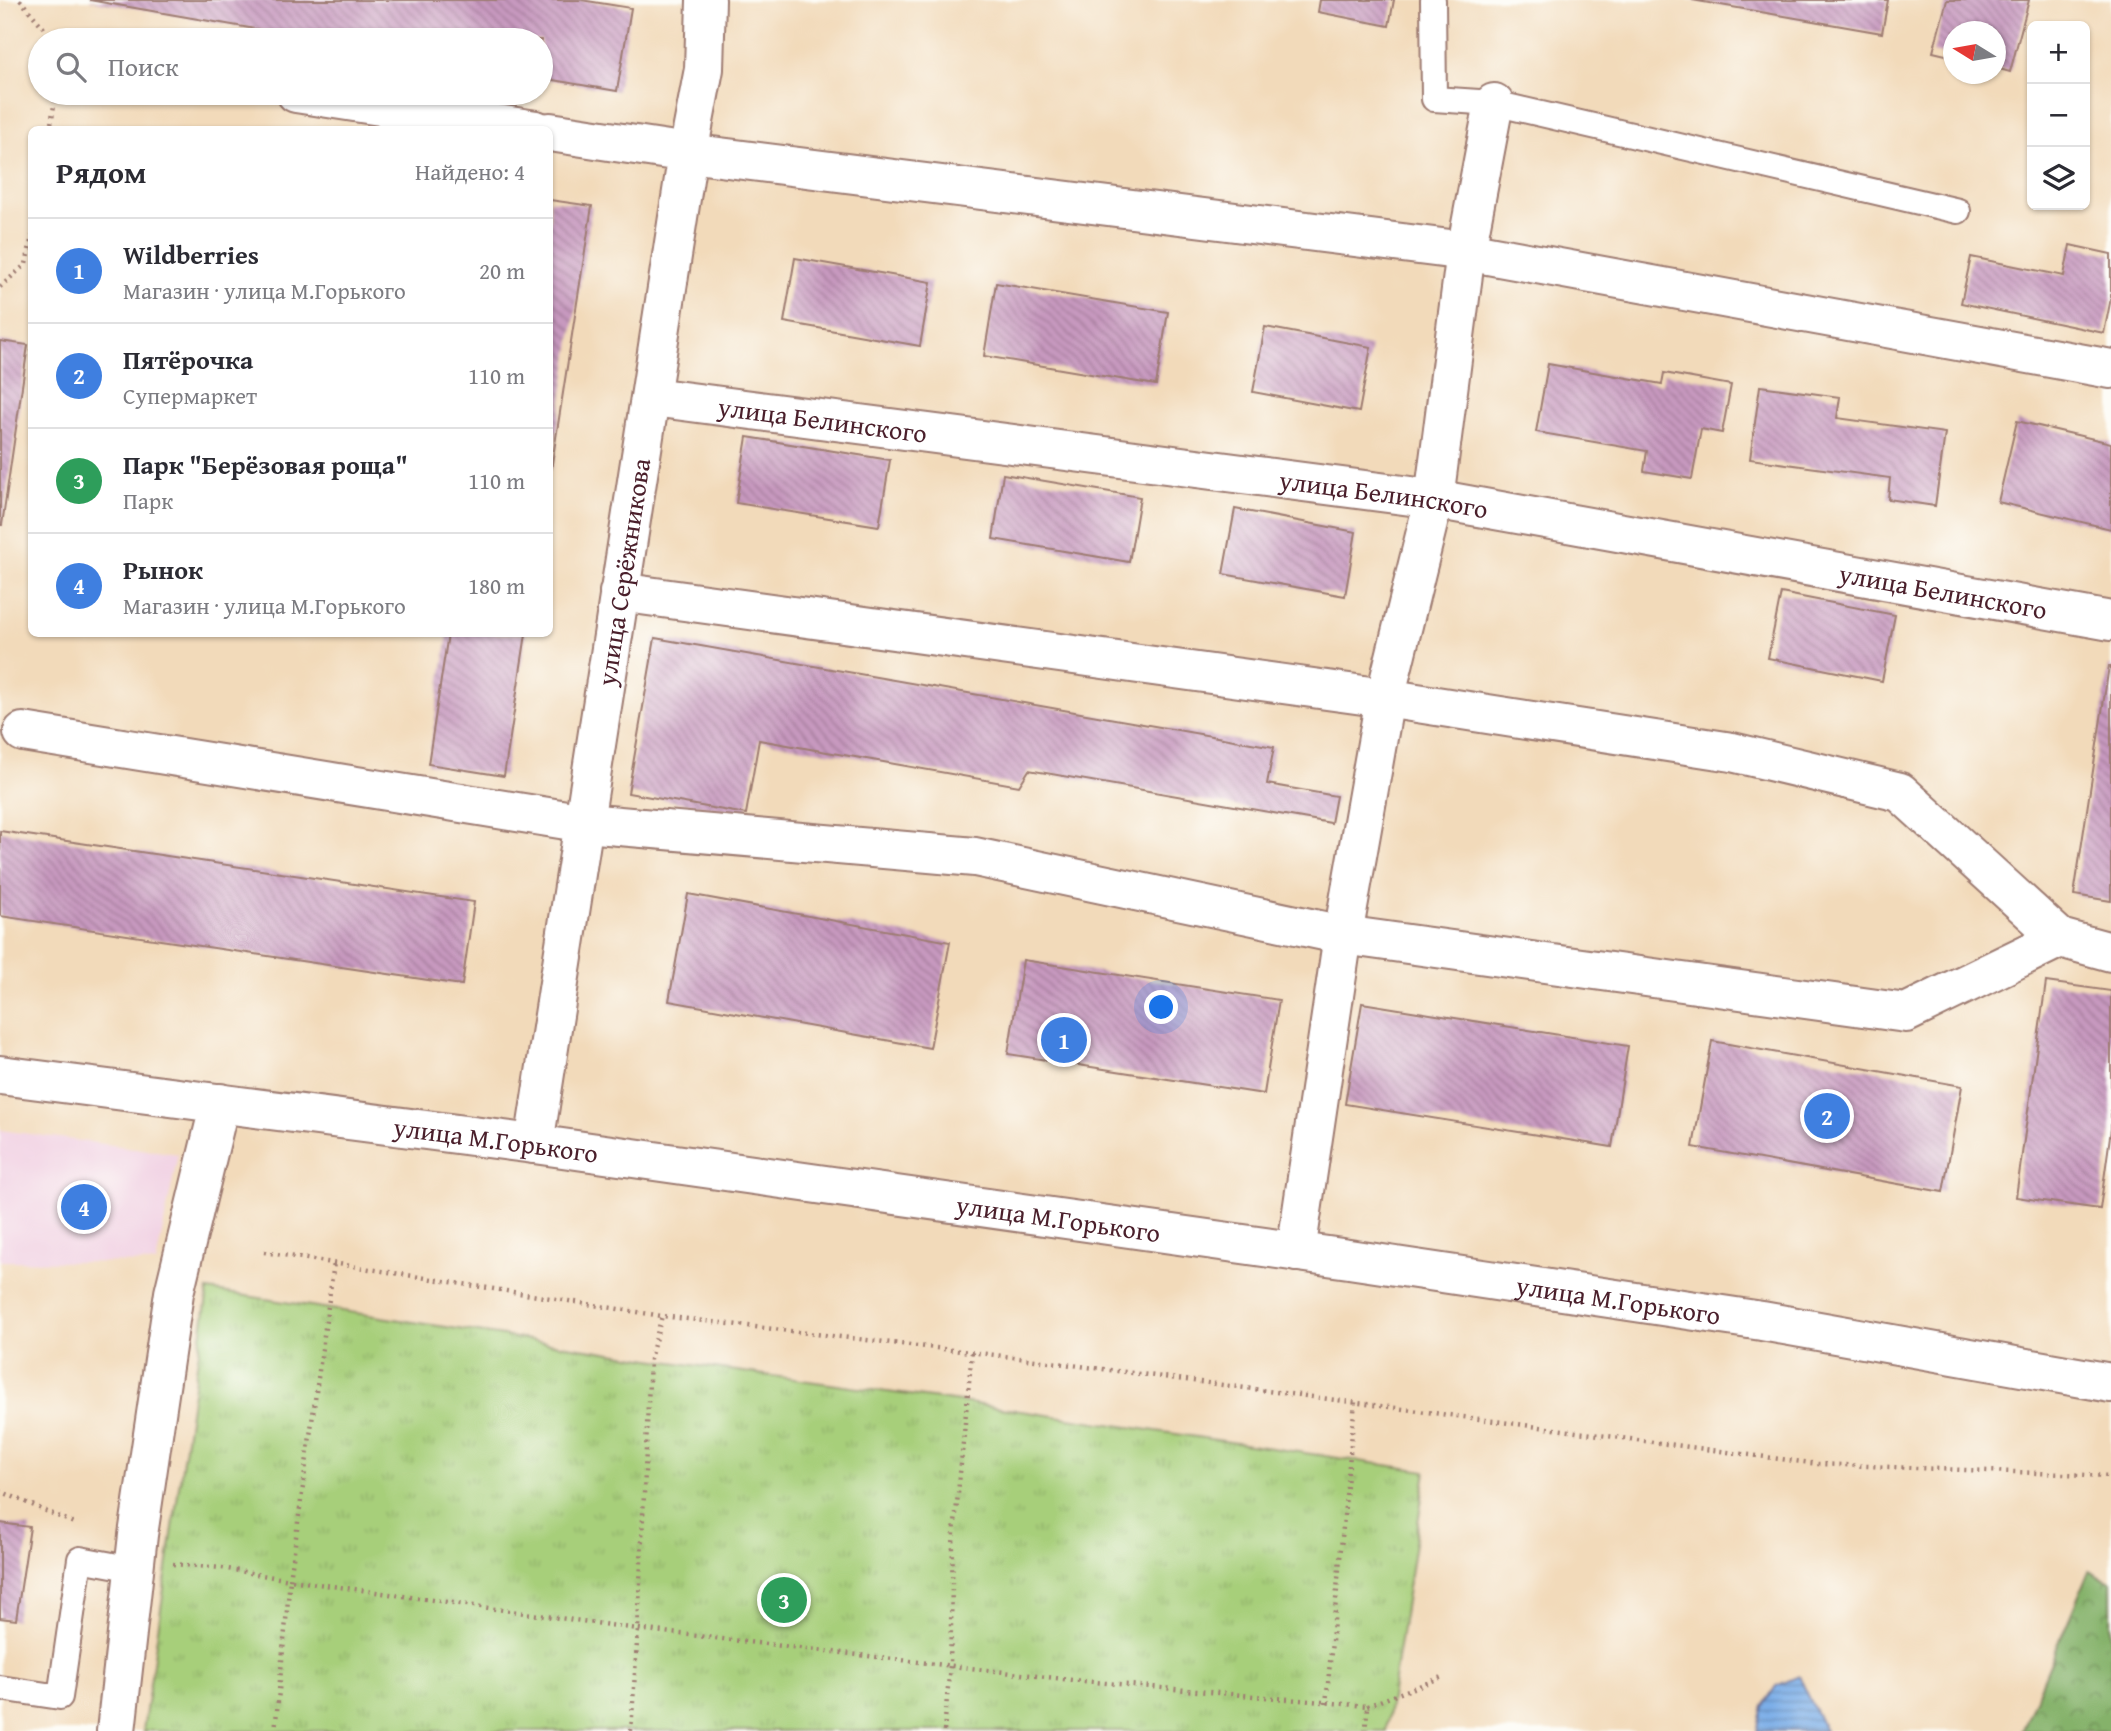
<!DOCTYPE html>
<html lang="ru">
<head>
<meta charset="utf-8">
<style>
  :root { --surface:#fff; --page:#f7f7f7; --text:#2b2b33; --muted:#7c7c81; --line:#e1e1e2; --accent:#db2777 }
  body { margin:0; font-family:"Gentium Book Plus",serif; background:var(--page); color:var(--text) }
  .controls { position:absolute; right:21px; top:21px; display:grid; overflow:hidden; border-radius:10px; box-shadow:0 2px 5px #0004 }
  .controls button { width:63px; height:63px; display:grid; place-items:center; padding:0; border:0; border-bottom:2px solid var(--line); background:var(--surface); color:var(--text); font:35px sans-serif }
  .compass { position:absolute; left:1943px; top:21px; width:63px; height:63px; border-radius:50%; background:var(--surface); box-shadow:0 2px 5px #0004; rotate:281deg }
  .you { position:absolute; left:1162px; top:1008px; width:24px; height:24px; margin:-18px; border:5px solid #fff; border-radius:50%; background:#1a73e8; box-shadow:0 0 0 10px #1a73e833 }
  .badge { display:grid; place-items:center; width:46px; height:46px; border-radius:50%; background:var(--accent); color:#fff; font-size:23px; font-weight:700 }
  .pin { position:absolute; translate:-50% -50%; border:4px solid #fff; box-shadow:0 2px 7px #0006 }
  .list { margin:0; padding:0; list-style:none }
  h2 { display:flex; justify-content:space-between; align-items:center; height:91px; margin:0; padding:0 28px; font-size:30px }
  h2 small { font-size:23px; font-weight:400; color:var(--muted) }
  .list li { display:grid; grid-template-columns:46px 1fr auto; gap:21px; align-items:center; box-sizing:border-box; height:105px; padding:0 28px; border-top:2px solid var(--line) }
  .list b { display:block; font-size:26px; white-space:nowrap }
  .list p { margin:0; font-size:23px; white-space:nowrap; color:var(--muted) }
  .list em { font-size:23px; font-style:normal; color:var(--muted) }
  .icon { flex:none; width:38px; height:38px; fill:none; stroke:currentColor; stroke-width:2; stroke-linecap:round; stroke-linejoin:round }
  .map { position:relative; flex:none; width:2111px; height:1731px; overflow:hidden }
  .search { position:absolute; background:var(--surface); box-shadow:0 2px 5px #0004; left:28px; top:28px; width:525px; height:77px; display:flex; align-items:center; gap:18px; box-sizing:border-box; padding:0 24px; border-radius:38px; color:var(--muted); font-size:26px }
  .panel { position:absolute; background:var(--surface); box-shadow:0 2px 5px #0004; left:28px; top:126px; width:525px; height:511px; border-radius:10px }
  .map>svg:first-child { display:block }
  .built { fill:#f1d0e3 }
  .forest { fill:url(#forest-crowns); stroke:#68684a; stroke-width:2 }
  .park { fill:url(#park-tufts); stroke:#787752; stroke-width:2 }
  .water { fill:url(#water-rules); stroke:#62668a; stroke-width:2 }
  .building { fill:url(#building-back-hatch) }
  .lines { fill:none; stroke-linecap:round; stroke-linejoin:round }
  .lane-casing { stroke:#9e7c72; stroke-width:28 }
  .street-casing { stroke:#9e7c72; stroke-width:42 }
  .secondary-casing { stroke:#9e7c72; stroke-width:42 }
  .path { stroke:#9e7c72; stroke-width:4.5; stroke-dasharray:2 5; stroke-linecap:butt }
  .lane { stroke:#fff; stroke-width:24 }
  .street { stroke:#fff; stroke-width:38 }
  .secondary { stroke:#fff; stroke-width:38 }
  .labels { text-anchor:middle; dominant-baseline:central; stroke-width:6; stroke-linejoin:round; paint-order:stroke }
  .street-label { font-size:26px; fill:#4a1f2b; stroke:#fdfcf7 }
</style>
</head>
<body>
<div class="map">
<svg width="2111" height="1731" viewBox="0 0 2111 1731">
  <defs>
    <pattern id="forest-crowns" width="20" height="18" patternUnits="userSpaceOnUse" patternTransform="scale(1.75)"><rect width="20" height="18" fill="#85b26a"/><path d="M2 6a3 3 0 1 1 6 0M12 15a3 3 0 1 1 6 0" fill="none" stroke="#6f9057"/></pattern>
    <pattern id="park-tufts" width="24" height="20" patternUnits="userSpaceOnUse" patternTransform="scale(1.75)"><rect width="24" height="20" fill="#a7cf7a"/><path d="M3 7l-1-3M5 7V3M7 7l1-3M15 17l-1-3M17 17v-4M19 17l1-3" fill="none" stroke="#91b16a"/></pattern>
    <pattern id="water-rules" width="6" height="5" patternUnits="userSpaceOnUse" patternTransform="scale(1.75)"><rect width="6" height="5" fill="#7baee8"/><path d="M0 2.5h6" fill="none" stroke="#678dbc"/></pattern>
    <pattern id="building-back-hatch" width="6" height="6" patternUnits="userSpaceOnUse" patternTransform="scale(1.75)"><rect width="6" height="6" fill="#c799bf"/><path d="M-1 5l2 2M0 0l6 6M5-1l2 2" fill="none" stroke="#a47c9b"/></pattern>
  </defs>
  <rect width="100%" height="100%" fill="#fdfcf7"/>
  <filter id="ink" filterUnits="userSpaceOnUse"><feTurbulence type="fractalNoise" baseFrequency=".0143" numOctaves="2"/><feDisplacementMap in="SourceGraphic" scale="14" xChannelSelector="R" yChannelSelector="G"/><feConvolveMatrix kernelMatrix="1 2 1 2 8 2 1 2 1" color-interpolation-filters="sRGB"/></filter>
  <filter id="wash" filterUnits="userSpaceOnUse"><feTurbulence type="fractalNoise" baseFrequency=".00686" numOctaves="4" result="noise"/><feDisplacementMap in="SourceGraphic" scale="28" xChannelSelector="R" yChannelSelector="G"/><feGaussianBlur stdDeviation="1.57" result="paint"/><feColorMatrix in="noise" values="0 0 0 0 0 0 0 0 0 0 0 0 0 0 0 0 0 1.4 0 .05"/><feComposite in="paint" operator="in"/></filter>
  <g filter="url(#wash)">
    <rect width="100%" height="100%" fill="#f2daba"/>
    <path class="built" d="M0,1130L178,1154L156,1263L0,1261Z"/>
    <path class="forest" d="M2089,1571L2111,1582V1731H2022Z"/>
    <path class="park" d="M208,1290L650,1359L967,1403L1426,1471L1386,1731H143Z"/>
    <path class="water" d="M1799,1676L1825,1731H1757L1763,1706L1776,1686Z"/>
    <g id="blocks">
      <path class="building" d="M89,0H581L631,8L617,91L541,78V40H318Z
        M1320,0H1394L1389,26L1318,12Z
        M1692,0H1888L1882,33Z
        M1947,0H2029L2010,72L1996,68V32H1954V57L1933,52Z
        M550,200L592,206L551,470H550Z
        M2070,245L2111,254V298L2104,333L1961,303L1971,257L2064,276Z
        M795,258L931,282L920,346L784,322Z
        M996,283L1168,312L1156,385L984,356Z
        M1265,327L1371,347L1359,412L1253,392Z
        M0,341L28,345L2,525H0Z
        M1548,364L1662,384L1664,373L1731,385L1722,433L1701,429L1692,479L1644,471L1647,451L1536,432Z
        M1760,386L1840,397L1837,418L1945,433L1935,506L1888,499L1890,478L1750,459Z
        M2017,421L2111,443V529L1998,502Z
        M747,437L890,460L879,526L736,503Z
        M1003,474L1140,497L1129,562L993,539Z
        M1235,509L1356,532L1345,596L1223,574Z
        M1781,593L1895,615L1882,681L1768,658Z
        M448,634H526L504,776L428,764Z
        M655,638L1274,747L1267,784L1336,796L1331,823L1029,770L1019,786L759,740L746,814L628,793Z
        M2109,666H2111V901L2074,895Z
        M0,831L474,902L462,985L0,916Z
        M688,894L950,942L930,1048L669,1001Z
        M1023,960L1279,1000L1264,1094L1008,1054Z
        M2046,982L2111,991V1129L2100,1209L2016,1197Z
        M1362,1003L1628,1046L1612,1147L1345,1104Z
        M1712,1041L1962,1086L1943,1192L1693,1147Z
        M0,1523L30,1527L16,1620L0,1618Z"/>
    </g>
  </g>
  <g filter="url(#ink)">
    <use href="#blocks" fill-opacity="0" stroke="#9e7c72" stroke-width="2"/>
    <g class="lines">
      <defs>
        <path id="lane" d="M1433,0L1434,99L1494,103L1958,211
          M0,1688L60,1697L80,1559L134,1569"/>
        <g id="street">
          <path d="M296,93L536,130"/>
          <path d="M550,132L688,153L1466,251L2111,369"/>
          <path id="s1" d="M652,397L1434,499L2111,621"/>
          <path d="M619,592L1385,698L1732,752L1900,792L2060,938L2111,952"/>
          <path d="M23,732L585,823L975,857L1343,935L1906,1013L2060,938"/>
          <path id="s2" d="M534,1144L688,153L704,69L706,0"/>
          <path d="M1296,1252L1343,935L1385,698L1434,499L1466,251L1494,103"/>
          <path d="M116,1731L138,1535L174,1293L220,1103"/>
        </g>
        <g id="secondary">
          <path id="s3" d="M0,1075L534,1144L1349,1259L1762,1321L2111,1383"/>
        </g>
      </defs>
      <use href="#lane" class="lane-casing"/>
      <use href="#street" class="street-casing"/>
      <use href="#secondary" class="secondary-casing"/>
      <path class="path" d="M20,0L43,27L49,40
        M50,130L56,93
        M0,287L26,264L32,236
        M264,1252L662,1316L1012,1357L1818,1464L2111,1476
        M0,1491L76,1524
        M173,1564L222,1568L290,1580L334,1263
        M1326,1704L1355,1402
        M1367,1706L1445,1676
        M275,1731L290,1580L638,1629L1072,1680L1367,1706L1366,1731
        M631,1731L638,1629L650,1359L662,1316
        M944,1731L950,1665L953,1544L972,1352"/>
      <use href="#lane" class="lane"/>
      <use href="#street" class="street"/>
      <use href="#secondary" class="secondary"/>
    </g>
  </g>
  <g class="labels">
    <g class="street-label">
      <text stroke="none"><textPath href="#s1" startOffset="172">улица Белинского</textPath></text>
      <text stroke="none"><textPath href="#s1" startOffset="738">улица Белинского</textPath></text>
      <text stroke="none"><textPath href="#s2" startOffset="579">улица Серёжникова</textPath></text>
      <text stroke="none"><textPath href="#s1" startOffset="1306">улица Белинского</textPath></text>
      <text stroke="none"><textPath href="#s3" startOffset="500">улица М.Горького</textPath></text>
      <text stroke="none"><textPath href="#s3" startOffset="1068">улица М.Горького</textPath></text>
      <text stroke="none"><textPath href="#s3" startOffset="1634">улица М.Горького</textPath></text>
    </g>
  </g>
</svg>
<div class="controls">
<button>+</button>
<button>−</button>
<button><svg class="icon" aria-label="layers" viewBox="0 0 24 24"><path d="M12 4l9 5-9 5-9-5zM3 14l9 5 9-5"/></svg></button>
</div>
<svg class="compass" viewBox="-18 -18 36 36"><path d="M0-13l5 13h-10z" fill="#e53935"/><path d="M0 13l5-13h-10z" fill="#7c7c81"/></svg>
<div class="you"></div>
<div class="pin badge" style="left:1064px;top:1040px;background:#3f7fe0">1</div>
<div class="pin badge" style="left:1827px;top:1116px;background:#3f7fe0">2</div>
<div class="pin badge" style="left:784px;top:1600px;background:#2e9e5b">3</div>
<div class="pin badge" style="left:84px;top:1207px;background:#3f7fe0">4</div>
<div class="search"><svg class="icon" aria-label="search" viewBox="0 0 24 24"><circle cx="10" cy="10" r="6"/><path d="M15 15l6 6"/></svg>Поиск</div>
<section class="panel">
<h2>Рядом<small>Найдено: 4</small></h2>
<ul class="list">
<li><span class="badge" style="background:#3f7fe0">1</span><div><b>Wildberries</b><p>Магазин · улица М.Горького</p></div><em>20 m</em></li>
<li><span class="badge" style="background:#3f7fe0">2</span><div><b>Пятёрочка</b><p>Супермаркет</p></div><em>110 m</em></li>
<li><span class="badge" style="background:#2e9e5b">3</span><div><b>Парк &quot;Берёзовая роща&quot;</b><p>Парк</p></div><em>110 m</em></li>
<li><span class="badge" style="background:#3f7fe0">4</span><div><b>Рынок</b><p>Магазин · улица М.Горького</p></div><em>180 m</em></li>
</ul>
</section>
</div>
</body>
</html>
